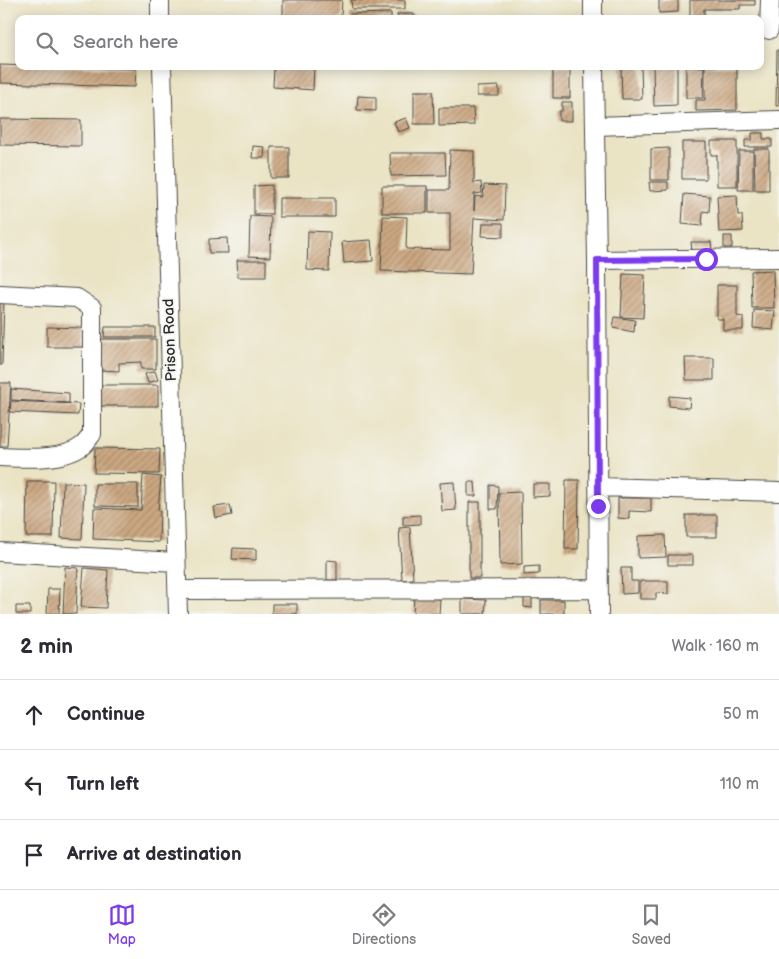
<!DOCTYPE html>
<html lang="en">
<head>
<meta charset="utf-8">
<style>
  :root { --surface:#fff; --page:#f7f7f7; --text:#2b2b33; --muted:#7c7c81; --line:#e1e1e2; --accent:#7c3aed }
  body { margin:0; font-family:"Balsamiq Sans",sans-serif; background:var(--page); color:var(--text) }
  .stop { position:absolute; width:15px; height:15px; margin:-11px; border:4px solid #7c3aed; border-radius:50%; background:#fff }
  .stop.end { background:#7c3aed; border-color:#fff; box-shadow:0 1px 5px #0008 }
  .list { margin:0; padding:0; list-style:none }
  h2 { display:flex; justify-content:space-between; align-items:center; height:65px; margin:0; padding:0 20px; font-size:21px }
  h2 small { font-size:16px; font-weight:400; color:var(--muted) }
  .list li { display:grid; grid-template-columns:32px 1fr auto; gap:15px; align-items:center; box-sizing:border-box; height:70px; padding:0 20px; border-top:1px solid var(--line) }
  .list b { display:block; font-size:19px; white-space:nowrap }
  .list em { font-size:16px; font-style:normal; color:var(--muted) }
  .icon { flex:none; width:28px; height:28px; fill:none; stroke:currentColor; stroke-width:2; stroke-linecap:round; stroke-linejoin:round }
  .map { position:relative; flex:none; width:779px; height:614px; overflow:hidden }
  .search { position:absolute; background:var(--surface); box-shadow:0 2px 12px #0003; left:15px; right:15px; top:15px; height:55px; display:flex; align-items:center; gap:12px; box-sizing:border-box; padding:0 18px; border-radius:10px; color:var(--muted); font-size:19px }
  .sheet { height:275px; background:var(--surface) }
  nav { display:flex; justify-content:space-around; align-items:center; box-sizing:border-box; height:70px; border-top:1px solid var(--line); background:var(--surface); font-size:14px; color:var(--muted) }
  nav a { display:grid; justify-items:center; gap:2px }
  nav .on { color:var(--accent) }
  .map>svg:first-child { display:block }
  .building { fill:url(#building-hatch) }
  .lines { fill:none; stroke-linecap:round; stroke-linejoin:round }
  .minor-casing { stroke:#484742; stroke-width:20 }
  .minor { stroke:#fff; stroke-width:18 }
  .route { stroke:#7c3aed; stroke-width:6 }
  .labels { text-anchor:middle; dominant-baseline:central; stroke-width:4; stroke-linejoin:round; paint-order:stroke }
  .street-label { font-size:15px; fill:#2b2b2b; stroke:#f6f6f2 }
</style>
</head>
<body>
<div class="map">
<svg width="779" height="614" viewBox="0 0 779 614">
  <defs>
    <pattern id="building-hatch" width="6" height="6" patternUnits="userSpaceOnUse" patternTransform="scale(1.25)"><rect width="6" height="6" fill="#cca882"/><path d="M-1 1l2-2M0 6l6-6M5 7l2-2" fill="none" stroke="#a6896b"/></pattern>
  </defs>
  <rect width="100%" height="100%" fill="#f6f6f2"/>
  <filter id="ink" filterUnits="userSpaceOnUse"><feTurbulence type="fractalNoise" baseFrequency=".02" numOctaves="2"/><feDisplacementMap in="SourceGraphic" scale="10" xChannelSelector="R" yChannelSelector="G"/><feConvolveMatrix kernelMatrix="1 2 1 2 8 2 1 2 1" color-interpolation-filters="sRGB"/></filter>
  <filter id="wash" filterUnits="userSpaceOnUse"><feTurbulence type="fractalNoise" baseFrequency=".0096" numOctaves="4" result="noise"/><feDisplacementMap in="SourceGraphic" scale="20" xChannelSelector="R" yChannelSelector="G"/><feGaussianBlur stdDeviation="1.12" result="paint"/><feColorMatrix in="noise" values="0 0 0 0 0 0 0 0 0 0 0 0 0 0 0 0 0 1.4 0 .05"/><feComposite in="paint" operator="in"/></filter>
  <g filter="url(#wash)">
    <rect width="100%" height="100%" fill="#eae3c4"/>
    <g id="blocks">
      <path class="building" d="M283,0H342L341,19H283Z
        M351,0H405V9H352Z
        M659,0H678V12L659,13Z
        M690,0H755V5H740V9H704V17H690Z
        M391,13V19H350V14Z
        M397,14H414V19H398Z
        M777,50H779V106H776Z
        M0,65L136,69L135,87L0,83Z
        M274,66L314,68L313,90L273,87Z
        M641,66L642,99H622L621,67Z
        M653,66H677V105L654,106Z
        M705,66H737V110L696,111V100H705Z
        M553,67H570V98H553Z
        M686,67H704L703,98H686Z
        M499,86V96H477V87Z
        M414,91H433L434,124H414Z
        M358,96L376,97V111L357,110Z
        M562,102H572V121H559V111H562Z
        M439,108H473L474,125L439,126Z
        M406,118L410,128L398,132L394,122Z
        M0,119L81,120V146L0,145Z
        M752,133H763V139H772V147H745V140H752Z
        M711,141H737V186H717V155H711Z
        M682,142H706V179H682Z
        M253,146L265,147L264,158H252Z
        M271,147H289V178H271Z
        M669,148V180H651V149Z
        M754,149H769V190H755Z
        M450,150L474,151V183L481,182L482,193L474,194V211L475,196L483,197L484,185L505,186L504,220L474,218L471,274L381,271L383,216L407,217L406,249L450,250V213H429V190H449Z
        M739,151H753V190H738Z
        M390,153H445L446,175L391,176Z
        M649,182H668V190L650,191Z
        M272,185V214H254V186Z
        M382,186H427V213H382Z
        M684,194L710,196L709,212L703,211L702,226L682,224Z
        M737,195L738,215H742L743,231L719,232L717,196Z
        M279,198H335V217H279Z
        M250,216L271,217L270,257L249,256Z
        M483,223H503V237L482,236Z
        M308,231L330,232L329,271L307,270Z
        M724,236H732V248H724Z
        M227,238L228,253H209V239Z
        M371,240L373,261L344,263L342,242Z
        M691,242H711L712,250L692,251Z
        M237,260H266V277H238Z
        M773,270L774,308H752L751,271Z
        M623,274L645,275L643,318L621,317Z
        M717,285H737V316L743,317V330H723V319H717Z
        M0,301H4L2,365H0Z
        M754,310L775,311L773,330L753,328Z
        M615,317L635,320L634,332L613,328Z
        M47,327L83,328V347H47Z
        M105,327H155V337H104Z
        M101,339H156V369H141V362L119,363V371L101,370Z
        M685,358H714V380H686Z
        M155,371L158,380L148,383L145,374Z
        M0,383H11L7,446H0Z
        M100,385H158V406H100Z
        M11,389L69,393V403L11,400Z
        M669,396L690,398L689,408L669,406Z
        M11,401L79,404L78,415L10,412Z
        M95,448L160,449L159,474L94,473Z
        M143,475L161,477L158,511H160L159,542L93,539L94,508L141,510Z
        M566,480H579L578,549H565Z
        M27,481H54L53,537H26Z
        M63,482L84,483L82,539L61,538Z
        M454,482L456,510L442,511L440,483Z
        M468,482H475L476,496H468Z
        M95,484H138V507L95,506Z
        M533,484H550V496L533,497Z
        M490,485L498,486L497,509H490Z
        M521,492L522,564L500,565L499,493Z
        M618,498H651V512L629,511V519L618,518Z
        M469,502H480V578H469Z
        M230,505L232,515L216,518L214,507Z
        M420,515V524L403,525V516Z
        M686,515H717V537H686Z
        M410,527L413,579L402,580L399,528Z
        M665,535L666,557L638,558V536Z
        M233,548L256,549V560L232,559Z
        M668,555H693V565H668Z
        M327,560L337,561V580H327Z
        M539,566V574L524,575V567Z
        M65,567L78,568L76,614H63Z
        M84,568L108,570L106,608L81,607Z
        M621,568H631V581H638V593L622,594Z
        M640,581H668V594L656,593V599H640Z
        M48,589H60L59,614H47Z
        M524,596L532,597V608L524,607Z
        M414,598L440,599L439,614H413Z
        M462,599L486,600L485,614H462Z
        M541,600H564V614H541Z
        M272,604H297V614H272Z
        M16,606H30V614H16Z"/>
    </g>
  </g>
  <g filter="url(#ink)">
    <use href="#blocks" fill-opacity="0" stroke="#484742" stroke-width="1"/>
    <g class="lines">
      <defs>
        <path id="minor" d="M160,0V19
          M593,0V19
          M769,30L770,0
          M162,66L178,614
          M594,66L597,260L599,614
          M595,126L779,120
          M597,260L779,258
          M0,294L77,298L92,308V434C89,438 86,443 82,446C63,461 23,458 0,457
          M598,487L779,492
          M0,552L176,562
          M178,590L599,589"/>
      </defs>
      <use href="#minor" class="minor-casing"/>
      <use href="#minor" class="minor"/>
    </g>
  </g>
  <g class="lines" filter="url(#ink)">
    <path class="route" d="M598,506L597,260L706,259"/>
  </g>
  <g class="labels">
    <g class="street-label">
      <text transform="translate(170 340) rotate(-92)">Prison Road</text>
    </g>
  </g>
</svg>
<div class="stop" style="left:706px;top:259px"></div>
<div class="stop end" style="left:598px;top:506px"></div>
<div class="search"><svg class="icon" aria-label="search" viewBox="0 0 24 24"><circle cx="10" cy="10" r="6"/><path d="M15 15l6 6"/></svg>Search here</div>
</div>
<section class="sheet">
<h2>2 min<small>Walk · 160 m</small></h2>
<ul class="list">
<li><svg class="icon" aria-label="ahead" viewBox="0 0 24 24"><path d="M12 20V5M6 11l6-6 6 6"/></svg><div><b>Continue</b></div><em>50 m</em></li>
<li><svg class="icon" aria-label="left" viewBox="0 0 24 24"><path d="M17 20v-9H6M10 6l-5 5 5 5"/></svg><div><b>Turn left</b></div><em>110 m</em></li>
<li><svg class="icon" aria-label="arrive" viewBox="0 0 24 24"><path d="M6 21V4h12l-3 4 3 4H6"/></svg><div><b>Arrive at destination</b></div></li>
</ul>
</section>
<nav>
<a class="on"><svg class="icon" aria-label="map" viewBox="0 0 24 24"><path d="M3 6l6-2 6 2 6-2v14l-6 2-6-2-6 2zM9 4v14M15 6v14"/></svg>Map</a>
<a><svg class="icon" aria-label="directions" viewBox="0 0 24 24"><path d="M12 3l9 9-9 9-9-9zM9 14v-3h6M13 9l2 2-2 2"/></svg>Directions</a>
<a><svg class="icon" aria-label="saved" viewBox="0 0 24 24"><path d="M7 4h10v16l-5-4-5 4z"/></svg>Saved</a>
</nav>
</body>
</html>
